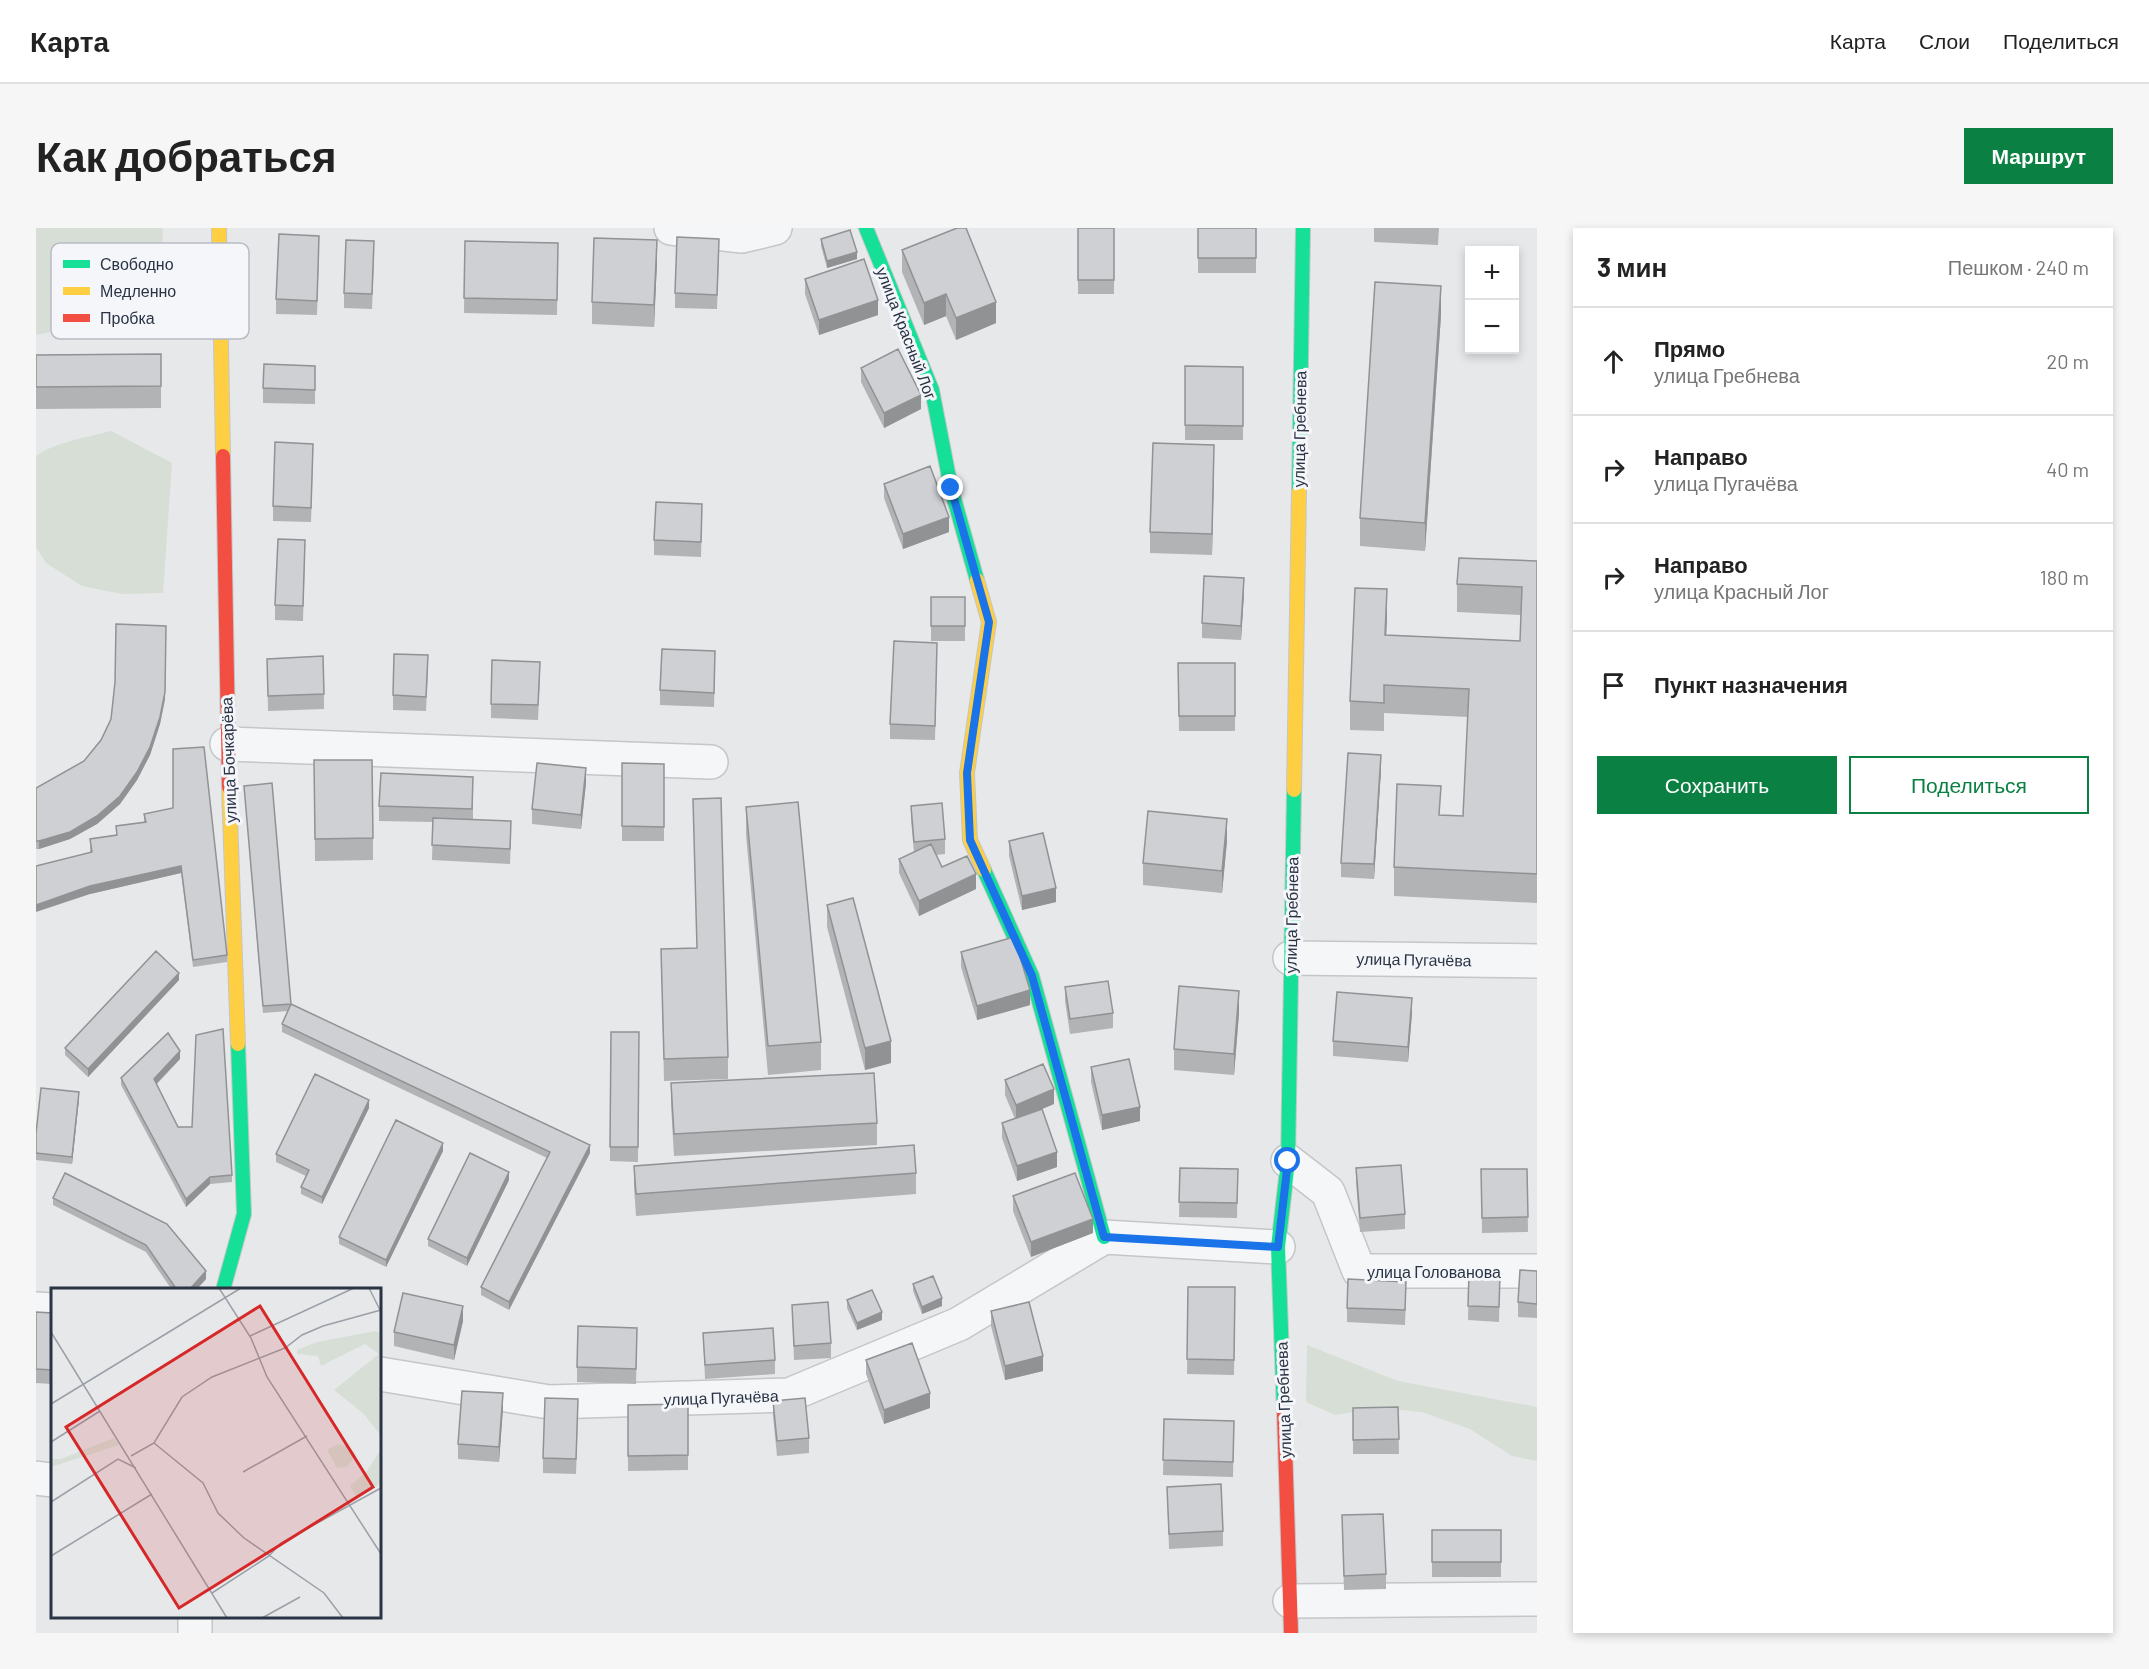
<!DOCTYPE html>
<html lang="ru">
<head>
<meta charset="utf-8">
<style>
  :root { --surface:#fff; --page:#f6f6f6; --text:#222; --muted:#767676; --line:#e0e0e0; --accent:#0b8043 }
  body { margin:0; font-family:Barlow,sans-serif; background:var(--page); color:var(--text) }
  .controls { position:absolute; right:18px; top:18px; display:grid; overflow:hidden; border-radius:0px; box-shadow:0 3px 9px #0003 }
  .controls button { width:54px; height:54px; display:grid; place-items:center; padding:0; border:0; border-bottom:2px solid var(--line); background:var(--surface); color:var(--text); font:30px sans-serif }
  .stop { position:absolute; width:18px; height:18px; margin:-14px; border:4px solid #1a73e8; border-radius:50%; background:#fff }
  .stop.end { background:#1a73e8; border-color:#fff; box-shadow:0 2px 6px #0008 }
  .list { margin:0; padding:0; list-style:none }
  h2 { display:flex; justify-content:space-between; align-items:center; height:78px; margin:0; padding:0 24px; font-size:26px }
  h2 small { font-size:20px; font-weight:400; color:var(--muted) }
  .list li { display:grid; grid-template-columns:39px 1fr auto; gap:18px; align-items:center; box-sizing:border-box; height:108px; padding:0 24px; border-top:2px solid var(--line) }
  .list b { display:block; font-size:22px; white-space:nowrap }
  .list p { margin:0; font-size:20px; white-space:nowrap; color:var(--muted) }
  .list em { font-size:20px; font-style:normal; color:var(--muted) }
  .actions { display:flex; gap:12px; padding:18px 24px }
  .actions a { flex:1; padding:14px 0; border:2px solid var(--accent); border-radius:0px; text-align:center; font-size:21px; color:var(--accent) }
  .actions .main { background:var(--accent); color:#fff }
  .icon { flex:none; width:33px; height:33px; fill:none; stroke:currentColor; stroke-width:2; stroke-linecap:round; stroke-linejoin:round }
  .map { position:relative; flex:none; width:1501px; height:1405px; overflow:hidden; border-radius:0px }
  header { display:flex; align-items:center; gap:36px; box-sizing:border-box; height:84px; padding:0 30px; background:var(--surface); border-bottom:2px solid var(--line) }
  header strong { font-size:28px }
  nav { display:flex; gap:33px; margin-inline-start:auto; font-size:21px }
  .intro { display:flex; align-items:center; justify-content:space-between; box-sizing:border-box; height:144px; padding:0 36px }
  h1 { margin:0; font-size:42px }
  .button { padding:15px 27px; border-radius:0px; background:var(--accent); color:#fff; font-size:21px; font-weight:700 }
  main { display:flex; gap:36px; padding:0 36px }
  aside { flex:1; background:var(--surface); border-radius:0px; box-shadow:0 3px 9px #0003 }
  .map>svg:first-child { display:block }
  .green { fill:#d6ded6 }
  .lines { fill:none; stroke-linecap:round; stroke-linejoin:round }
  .street-casing { stroke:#c4c6c8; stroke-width:36 }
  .fast-casing { stroke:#c4c6c8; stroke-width:16 }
  .slow-casing { stroke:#c4c6c8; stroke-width:16 }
  .jam-casing { stroke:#c4c6c8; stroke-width:16 }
  .street { stroke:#f5f6f7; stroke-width:33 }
  .fast { stroke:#16e098; stroke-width:14 }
  .slow { stroke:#ffcf43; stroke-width:14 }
  .jam { stroke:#f24e42; stroke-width:14 }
  .wall { fill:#b1b3b5 }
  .shaded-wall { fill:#909294 }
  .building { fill:#ced0d3; stroke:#909294; stroke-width:1.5 }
  .route { stroke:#1a73e8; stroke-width:8 }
  .labels { text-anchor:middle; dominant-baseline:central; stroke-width:6; stroke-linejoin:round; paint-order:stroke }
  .street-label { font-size:16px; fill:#2b3445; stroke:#f4f6f9 }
  .inset-road { fill:none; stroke:#9ba0a8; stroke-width:1.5 }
  .view { fill:#d62828; fill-opacity:0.15; stroke:#d62828; stroke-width:3 }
  .inset-edge { fill:none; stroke:#2b3445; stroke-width:3 }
  .key { fill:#f4f6f9; stroke:#b8bcc3; stroke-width:1.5 }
  .key-label { font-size:16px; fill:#2b3445 }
</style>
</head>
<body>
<header>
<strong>Карта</strong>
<nav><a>Карта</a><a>Слои</a><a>Поделиться</a></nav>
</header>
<div class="intro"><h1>Как добраться</h1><a class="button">Маршрут</a></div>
<main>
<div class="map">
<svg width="1501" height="1405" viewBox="0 0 1501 1405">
  <rect width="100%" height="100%" fill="#e6e8ea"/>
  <path class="green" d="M0,0H127L123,83L0,107Z
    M75,203L136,235L127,365L86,366L46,358L10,335L0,319V228C19,214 53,209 75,203Z
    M1271,1117L1362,1153L1501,1179V1233L1476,1228L1434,1201L1386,1184L1345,1180L1299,1187L1270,1174Z"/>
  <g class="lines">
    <defs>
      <path id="street" d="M635,0L706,8L739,0
        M191,516L675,534
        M1254,730L1501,733
        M1252,933L1292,964L1323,1043H1501
        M0,1081L16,1082
        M344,1146L513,1174L753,1167L923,1096L1068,1009L1242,1019
        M0,1250L16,1252
        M1254,1373L1501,1371
        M159,1388V1405"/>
      <path id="fast" d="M830,0L896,162L915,260L941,352
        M1263,263L1267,0
        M948,642L996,748L1068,1009
        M187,1062L208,986L202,816
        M1248,1184L1242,1019L1252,933L1258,562"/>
      <path id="slow" d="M183,0L187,228
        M941,352L953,394L931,545L934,612L948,642
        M193,559L202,816
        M1258,562L1263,263"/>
      <path id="jam" d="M187,228L193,559
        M1248,1184L1255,1405"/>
    </defs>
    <use href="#street" class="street-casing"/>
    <use href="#fast" class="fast-casing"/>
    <use href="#slow" class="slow-casing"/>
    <use href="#jam" class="jam-casing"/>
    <use href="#street" class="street"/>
    <use href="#fast" class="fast"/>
    <use href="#slow" class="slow"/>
    <use href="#jam" class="jam"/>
  </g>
  <path class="wall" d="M1042,0H1078V66H1042Z
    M1162,0H1220V45H1162Z
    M1338,0H1403L1402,17L1338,14Z
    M785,11L821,31L791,40L785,18Z
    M429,13L522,15L521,87L428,85Z
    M866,22L960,95L920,112L910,88L888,97L866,44Z
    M283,23L281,87L240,86V71Z
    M683,26L681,81L639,80V65Z
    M338,28L336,81L308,80V65Z
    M621,34L618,99L556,96V74Z
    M769,51L842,87L783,107L769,66Z
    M1405,87L1389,323L1324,318V290Z
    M125,126V180L0,181V127Z
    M279,138V176L227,175V160Z
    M1207,139V212H1149V197Z
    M825,140L885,181L848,200L825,154Z
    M277,230L275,294L237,293V278Z
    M1178,238L1176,327L1114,325V304Z
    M848,256L913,304L867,321L848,270Z
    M666,290L665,329L618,327V312Z
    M269,326L267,393L239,392V377Z
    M1501,333V675L1358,668V639L1405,587L1427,588L1432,489L1348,485V503L1314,502V473L1351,390L1350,407L1484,413L1485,387L1421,384V356Z
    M1208,365L1205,412L1166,410V395Z
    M895,369H929V413H895Z
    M901,429L899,512L854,511V496Z
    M231,431L288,466V481L232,483Z
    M1142,435H1199V503H1143Z
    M679,438L678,479L624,477V462Z
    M392,442L390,483L357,482V467Z
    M504,448L502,492L455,490V476Z
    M129,471L124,496L114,527L101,552L84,576L61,596L34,611L3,621H0V560L48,533Z
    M278,532L337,610V632L279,633Z
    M628,536V613H586V598Z
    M1345,542L1338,651L1305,649V635Z
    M437,549V591L475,608L474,636L396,632L397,594L343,593V578Z
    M550,555L545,601L496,596V581Z
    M208,558L255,776L554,925L473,1082L445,1067V1059L511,930L246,804V796L252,783L227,785Z
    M657,571L692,829V851L628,853L625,721L661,720Z
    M875,578L909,611V626L900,627L906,639L940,661L883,688L863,645V631L878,624L875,592Z
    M710,579L785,814V842L732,847L710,607Z
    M137,580L191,727V734L157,739L145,645L54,666V611L80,607V598L108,594V586Z
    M973,613L1020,674L986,682L973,628Z
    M1191,613L1186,665L1107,657V635Z
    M791,677L855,835L829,842L791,699Z
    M925,724L994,777L941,792L925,739Z
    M143,752L52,849L29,827V820Z
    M1029,759L1077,785V800L1034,806L1029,773Z
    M1203,785L1198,847L1138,842V821Z
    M1376,785L1372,834L1297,828V813Z
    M575,804H603L602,934L574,933Z
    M144,831L121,856L142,899L196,947V954L174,956L150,979L85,857V850Z
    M1055,839L1104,893L1066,902L1055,854Z
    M969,852L1018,876L998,884L1021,939L981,953L966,910V895L979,891L969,867Z
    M635,855L841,895V917L638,928L635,877Z
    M43,871L36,936L0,932V905Z
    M333,880L286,976L265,966V959L270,948L240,934V926Z
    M407,923L350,1039L303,1016V1009Z
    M598,938L880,945V966L600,988L598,959Z
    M1144,940L1202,941L1201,990L1143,989Z
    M1320,940L1369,986V1001L1324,1004L1320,955Z
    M1445,941H1491L1492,1004L1446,1005Z
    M29,945L170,1051L160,1062H136L110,1024L17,977V970Z
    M473,952L431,1038L392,1018V1011Z
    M977,968L1057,1005L995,1029L977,983Z
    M1501,1043V1090L1482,1089V1074Z
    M1433,1045L1464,1046L1463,1094L1432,1092Z
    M877,1056L906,1078L886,1086L877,1063Z
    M1152,1059H1199L1198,1147L1151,1146Z
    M1370,1068L1369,1097L1311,1094V1080Z
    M811,1072L846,1092L821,1102L811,1080Z
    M756,1077L795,1115V1130L758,1132Z
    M955,1083L1007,1143L969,1152L955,1098Z
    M0,1084L16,1085V1156L0,1155Z
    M427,1093L418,1132L358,1118V1104Z
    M667,1105L739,1132V1146L669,1151Z
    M601,1115L600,1156L541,1154V1139Z
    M830,1132L894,1180L848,1196L830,1146Z
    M737,1173L773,1210V1225L741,1228L737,1188Z
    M652,1176V1242L592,1243V1177Z
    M1362,1179L1363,1226H1317V1180Z
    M467,1180L463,1234L422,1231V1216Z
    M542,1186L540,1246L507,1245V1230Z
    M1128,1191L1198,1193L1197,1249L1127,1247Z
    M1131,1259L1187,1303V1318L1133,1321Z
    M1306,1287L1350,1346V1361L1308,1362Z
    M1396,1302H1465V1349H1396Z"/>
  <path class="shaded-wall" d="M621,12V34L618,99V77Z
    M821,24V31L791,40V33Z
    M1405,58V87L1389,323V295Z
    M910,66V88L888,97V75Z
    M842,72V87L783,107V92Z
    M960,74V95L920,112V90Z
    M885,167V181L848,200V185Z
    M1178,217V238L1176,327V306Z
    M913,289V304L867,321V306Z
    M1208,350V365L1205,412V398Z
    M1351,361V390L1349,435V407Z
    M130,398L129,471L124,496L114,527L101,552L84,576L61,596L34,611L3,621V613L114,519Z
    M1345,527V542L1338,651V636Z
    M550,540V555L545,601V587Z
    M1191,591V613L1186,665V643Z
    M145,638V645L54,666L0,684V677L54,658Z
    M940,646V661L883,688V673Z
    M1020,660V674L986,682V668Z
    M143,745V752L52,849V841Z
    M994,762V777L941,792V778Z
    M1203,763V785L1198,847V826Z
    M1376,770V785L1372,834V819Z
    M855,813V835L829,842V820Z
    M144,823V831L118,858V851Z
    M1018,861V876L980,892V877Z
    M43,864V871L36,936V929Z
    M333,872V880L286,976V969Z
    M1104,879V893L1066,902V887Z
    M407,915V923L350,1039V1032Z
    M554,917V925L473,1082V1074Z
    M1021,924V939L981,953V938Z
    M473,944V952L431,1038V1030Z
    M174,949V956L150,979V971Z
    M1057,991V1005L995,1029V1014Z
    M170,1043V1051L160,1062H153Z
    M906,1070V1078L886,1086V1079Z
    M427,1078V1093L418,1132V1117Z
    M846,1084V1092L821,1102V1095Z
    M1007,1128V1143L969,1152V1138Z
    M467,1165V1180L463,1234V1219Z
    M894,1165V1180L848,1196V1182Z"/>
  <path class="building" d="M921,0H930L960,74L920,90L910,66L888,75L866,22Z
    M1042,0H1078V52H1042Z
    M1162,0H1220V30H1162Z
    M814,2L821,24L791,33L785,11Z
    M243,6L283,8L281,73L240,71Z
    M641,9L683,11L681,67L639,65Z
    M558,10L621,12L618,77L556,74Z
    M310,12L338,13L336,66L308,65Z
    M429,13L522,15L521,72L428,70Z
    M828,31L842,72L783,92L769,51Z
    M1339,54L1405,58L1389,295L1324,290Z
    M862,121L885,167L848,185L825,140Z
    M125,126V158L0,159V127Z
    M228,136L279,138V162L227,160Z
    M1149,138L1207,139V198L1149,197Z
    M239,214L277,216L275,280L237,278Z
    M1117,215L1178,217L1176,306L1114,304Z
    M894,238L913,289L867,306L848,256Z
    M620,274L666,276L665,314L618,312Z
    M242,311L269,312L267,378L239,377Z
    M1423,330L1501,333V646L1358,639L1361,556L1405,558L1403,587L1427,588L1433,461L1348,457V475L1314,473L1319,360L1351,361L1349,407L1484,413L1486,359L1421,356Z
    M1168,348L1208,350L1205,398L1166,395Z
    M895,369H929V398H895Z
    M80,396L130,398L129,464L124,489L114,519L101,544L84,568L61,588L34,604L3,613H0V560L48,533L65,512L75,491L79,454Z
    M858,413L901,415L899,498L854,496Z
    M626,421L679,423L678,465L624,462Z
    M358,426L392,427L390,469L357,467Z
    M287,428L288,466L232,468L231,431Z
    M456,432L504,434L502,477L455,476Z
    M1142,435H1199V488H1143Z
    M168,519L191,727L157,732L145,638L54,658L0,677V638L56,624L54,611L81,607L80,598L110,594L108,586L137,580V521Z
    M1312,525L1345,527L1338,636L1305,635Z
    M278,532H336L337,610L279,611Z
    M501,535L550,540L545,587L496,581Z
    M586,535L628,536V599L586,598Z
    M345,545L437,549L436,581L343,578Z
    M236,555L255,776L227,778L208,558Z
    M685,570L692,829L628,831L625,721L661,720L657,571Z
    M762,574L785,814L732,818L710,579Z
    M906,575L909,611L878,614L875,578Z
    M1112,583L1191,591L1186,643L1107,635Z
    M397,590L475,593L474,621L396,617Z
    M1007,605L1020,660L986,668L973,613Z
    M895,616L906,639L931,628L940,646L883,673L863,631Z
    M817,670L855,813L829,820L791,677Z
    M978,709L994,762L941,778L925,724Z
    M120,723L143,745L52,841L29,820Z
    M1072,753L1077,785L1034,791L1029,759Z
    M1143,758L1203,763L1198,826L1138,821Z
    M1301,764L1376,770L1372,819L1297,813Z
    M255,776L554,917L473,1074L445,1059L514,924L246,796Z
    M187,801L196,947L174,949L150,971L85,850L132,805L144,823L118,851L142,899H156L160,807Z
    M575,804H603L602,919H574Z
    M1093,831L1104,879L1066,887L1055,839Z
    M1007,836L1018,861L980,877L969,852Z
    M838,845L841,895L638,906L635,855Z
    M279,846L333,872L286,969L265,959L273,942L240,926Z
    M5,860L43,864L36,929L0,925V905Z
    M1006,881L1021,924L981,938L966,895Z
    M360,892L407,915L350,1032L303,1009Z
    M878,917L880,945L600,966L598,938Z
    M434,925L473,944L431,1030L392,1011Z
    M1365,937L1369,986L1324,990L1320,940Z
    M1144,940L1202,941L1201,975L1143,974Z
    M1445,941H1491L1492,989L1446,990Z
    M29,945L131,996L170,1043L153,1062H141L110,1017L17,970Z
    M1039,945L1057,991L995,1014L977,968Z
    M1484,1042L1501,1043V1076L1482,1074Z
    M1433,1045L1464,1046L1463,1079L1432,1078Z
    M897,1048L906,1070L886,1079L877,1056Z
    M1312,1051L1370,1054L1369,1082L1311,1080Z
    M1152,1059H1199L1198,1132L1151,1131Z
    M836,1062L846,1084L821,1095L811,1072Z
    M367,1065L427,1078L418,1117L358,1104Z
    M792,1074L795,1115L758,1118L756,1077Z
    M993,1074L1007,1128L969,1138L955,1083Z
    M0,1084L16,1085V1142L0,1141Z
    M542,1098L601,1100L600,1141L541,1139Z
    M737,1100L739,1132L669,1137L667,1105Z
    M876,1115L894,1165L848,1182L830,1132Z
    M426,1163L467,1165L463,1219L422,1216Z
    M509,1170L542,1171L540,1231L507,1230Z
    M769,1170L773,1210L741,1213L737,1173Z
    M652,1176V1227L592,1228V1177Z
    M1362,1179L1363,1211L1317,1212V1180Z
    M1128,1191L1198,1193L1197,1234L1127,1232Z
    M1185,1256L1187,1303L1133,1306L1131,1259Z
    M1347,1286L1350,1346L1308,1348L1306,1287Z
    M1396,1302H1465V1334H1396Z"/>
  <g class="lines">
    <path class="route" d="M915,260L953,394L931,545L934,612L996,748L1068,1009L1242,1019L1252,933"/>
  </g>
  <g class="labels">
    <g class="street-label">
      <text transform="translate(871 105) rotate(69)">улица Красный Лог</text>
      <text transform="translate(1263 201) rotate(-89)">улица Гребнева</text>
      <text transform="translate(192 532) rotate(-92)">улица Бочкарёва</text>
      <text transform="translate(1255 687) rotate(-89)">улица Гребнева</text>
      <text transform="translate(1378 731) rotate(1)">улица Пугачёва</text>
      <text x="1398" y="1043">улица Голованова</text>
      <text transform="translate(685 1169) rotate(-2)">улица Пугачёва</text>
      <text transform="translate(1247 1172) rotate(-92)">улица Гребнева</text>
    </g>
  </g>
  <g transform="translate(15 1060)">
    <rect width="330" height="330" fill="#e6e8ea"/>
    <path d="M325,43L330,46V148L313,126L283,102L328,66L314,56L270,78L267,68L246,66V62L266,54ZM63,150L68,157L0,179V171H10ZM287,156L299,159L305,167L296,179L286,180L276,162ZM330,161V195L306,210L299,198L316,183Z" fill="#d6ded6"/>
    <path class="inset-road" d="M168,0L200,50L216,89L330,266M318,0L329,22M0,44L176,330M199,48L303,0M0,116L190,0M0,154L49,123M103,155L152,195L167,225L193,250L273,305L292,330M80,168L103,155L131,109L161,89L234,60L251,47L272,38L330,22M192,184L256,148M0,214L67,171L85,180M0,268L101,206M161,305L218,268L230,255L330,200M211,330L249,309"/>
    <path class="view" d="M209,18L322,199L128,320L15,139Z"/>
    <rect width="330" height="330" class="inset-edge"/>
  </g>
  <rect x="15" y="15" width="198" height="96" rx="9" class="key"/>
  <rect x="27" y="32" width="27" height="8" fill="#16e098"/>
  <rect x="27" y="59" width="27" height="8" fill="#ffcf43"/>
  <rect x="27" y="86" width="27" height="8" fill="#f24e42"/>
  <g class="key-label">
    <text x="64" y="42">Свободно</text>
    <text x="64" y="69">Медленно</text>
    <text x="64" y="96">Пробка</text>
  </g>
</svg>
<div class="controls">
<button>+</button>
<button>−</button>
</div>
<div class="stop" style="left:1252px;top:933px"></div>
<div class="stop end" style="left:915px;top:260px"></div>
</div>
<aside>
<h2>3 мин<small>Пешком · 240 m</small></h2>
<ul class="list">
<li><svg class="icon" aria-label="ahead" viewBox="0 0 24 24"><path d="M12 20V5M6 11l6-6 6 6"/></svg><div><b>Прямо</b><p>улица Гребнева</p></div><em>20 m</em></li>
<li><svg class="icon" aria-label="right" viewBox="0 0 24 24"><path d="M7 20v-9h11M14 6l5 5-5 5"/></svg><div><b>Направо</b><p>улица Пугачёва</p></div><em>40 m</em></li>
<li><svg class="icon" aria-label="right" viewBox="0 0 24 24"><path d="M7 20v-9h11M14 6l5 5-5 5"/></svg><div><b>Направо</b><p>улица Красный Лог</p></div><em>180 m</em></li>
<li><svg class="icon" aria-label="arrive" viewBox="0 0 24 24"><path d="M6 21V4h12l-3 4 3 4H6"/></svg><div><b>Пункт назначения</b></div></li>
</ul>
<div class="actions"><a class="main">Сохранить</a><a>Поделиться</a></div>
</aside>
</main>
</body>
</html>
